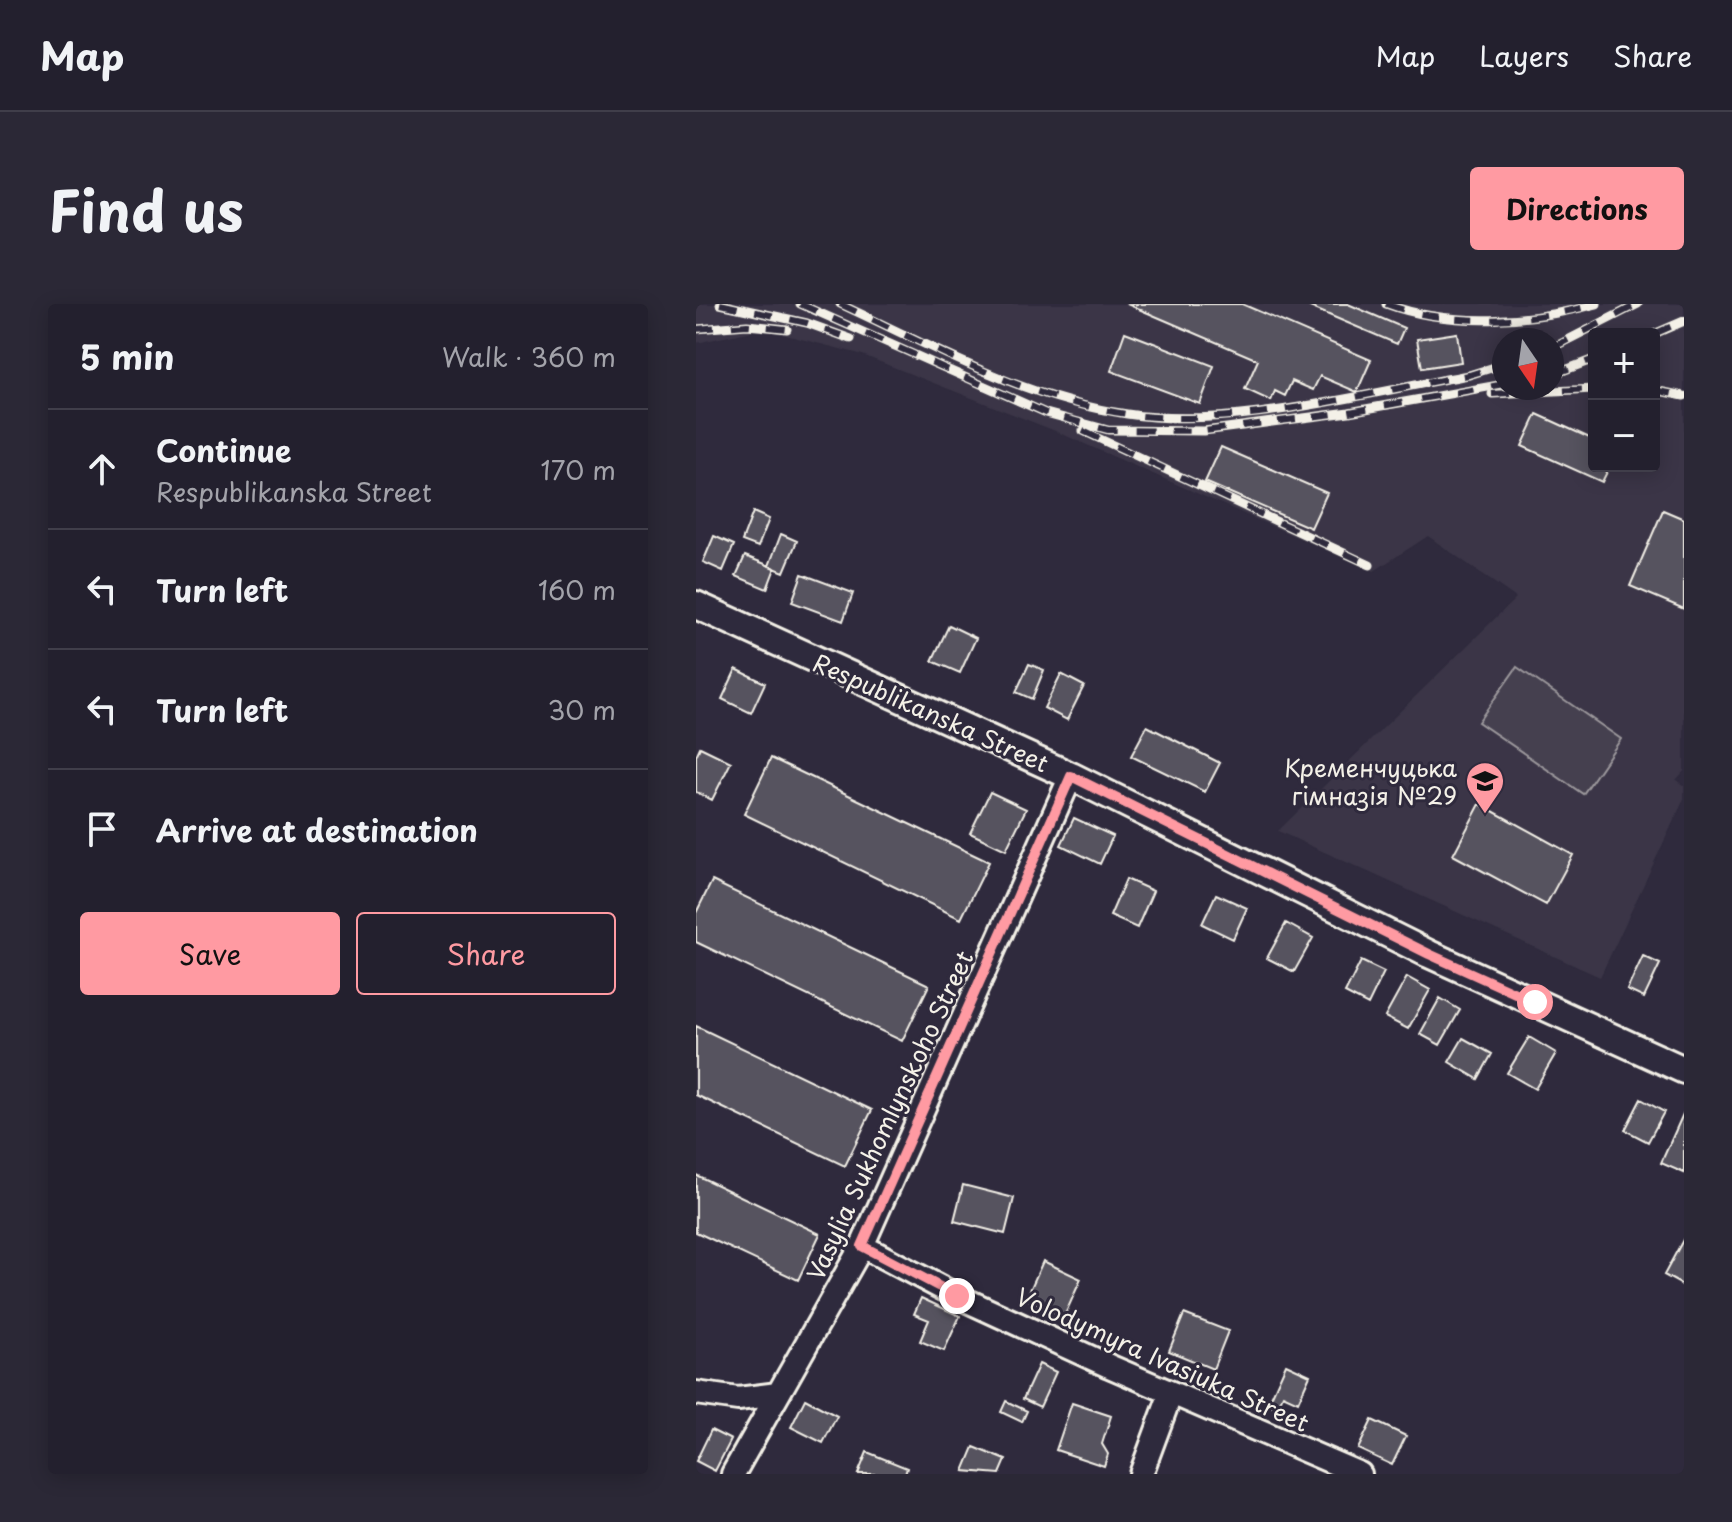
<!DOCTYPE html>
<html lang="en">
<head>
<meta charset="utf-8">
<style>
  :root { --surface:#23202e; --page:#2b2836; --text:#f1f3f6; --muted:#a3a3aa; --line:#403e4a; --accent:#ff9aa2 }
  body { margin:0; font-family:"Playpen Sans",sans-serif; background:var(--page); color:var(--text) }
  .controls { position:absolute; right:24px; top:24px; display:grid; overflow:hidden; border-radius:8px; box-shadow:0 4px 20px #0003 }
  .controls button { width:72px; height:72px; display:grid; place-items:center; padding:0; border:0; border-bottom:2px solid var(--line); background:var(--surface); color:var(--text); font:40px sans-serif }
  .compass { position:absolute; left:796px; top:24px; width:72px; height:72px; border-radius:50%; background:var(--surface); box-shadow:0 4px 20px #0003; rotate:167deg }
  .stop { position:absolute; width:24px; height:24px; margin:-18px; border:6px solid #ff9aa2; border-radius:50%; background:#fff }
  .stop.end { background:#ff9aa2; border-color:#fff; box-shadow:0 2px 8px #0008 }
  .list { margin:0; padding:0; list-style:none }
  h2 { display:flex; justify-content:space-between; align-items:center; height:104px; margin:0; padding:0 32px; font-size:34px }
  h2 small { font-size:26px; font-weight:400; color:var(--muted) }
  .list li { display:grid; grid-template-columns:52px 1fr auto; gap:24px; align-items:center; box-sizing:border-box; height:120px; padding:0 32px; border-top:2px solid var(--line) }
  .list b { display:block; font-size:30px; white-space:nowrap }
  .list p { margin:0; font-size:26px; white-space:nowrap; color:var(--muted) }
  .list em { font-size:26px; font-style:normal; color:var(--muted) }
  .actions { display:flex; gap:16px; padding:24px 32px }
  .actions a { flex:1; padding:18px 0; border:2px solid var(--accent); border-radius:8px; text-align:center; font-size:28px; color:var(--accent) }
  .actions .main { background:var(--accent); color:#111 }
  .icon { flex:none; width:44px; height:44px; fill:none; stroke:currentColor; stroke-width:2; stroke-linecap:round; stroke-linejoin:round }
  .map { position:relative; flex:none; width:988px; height:1170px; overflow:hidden; border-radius:8px }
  header { display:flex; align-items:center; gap:48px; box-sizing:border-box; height:112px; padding:0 40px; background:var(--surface); border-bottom:2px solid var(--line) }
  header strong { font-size:38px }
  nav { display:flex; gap:44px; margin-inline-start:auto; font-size:28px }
  .intro { display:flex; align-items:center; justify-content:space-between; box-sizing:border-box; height:192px; padding:0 48px }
  h1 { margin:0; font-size:56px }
  .button { padding:20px 36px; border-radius:8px; background:var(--accent); color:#111; font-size:28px; font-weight:700 }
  main { display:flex; gap:48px; padding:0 48px }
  aside { flex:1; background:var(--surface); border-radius:8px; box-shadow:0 4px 20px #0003 }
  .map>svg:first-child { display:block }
  .built { fill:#3b3647; fill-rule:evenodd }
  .green { fill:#454050; stroke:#9c989c; stroke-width:2 }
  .building { fill:#56525f; stroke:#f4f1e8; stroke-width:2 }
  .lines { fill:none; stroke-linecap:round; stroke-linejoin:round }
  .minor-casing { stroke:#f4f1e8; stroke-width:28 }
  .major-casing { stroke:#f4f1e8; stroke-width:32 }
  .minor { stroke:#2f2a3d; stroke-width:22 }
  .major { stroke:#2f2a3d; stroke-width:26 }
  .rail-casing { stroke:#f4f1e8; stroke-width:9 }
  .rail { stroke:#2f2a3d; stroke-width:6; stroke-dasharray:18; stroke-linecap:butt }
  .route { stroke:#ff9aa2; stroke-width:10 }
  .labels { text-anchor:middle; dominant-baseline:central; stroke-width:6; stroke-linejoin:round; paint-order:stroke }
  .street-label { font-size:24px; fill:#f4f1e8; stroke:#2f2a3d }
  .poi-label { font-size:24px; fill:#f4f1e8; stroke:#2f2a3d; text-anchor:end }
</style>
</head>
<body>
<header>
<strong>Map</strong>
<nav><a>Map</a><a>Layers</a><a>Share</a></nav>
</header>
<div class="intro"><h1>Find us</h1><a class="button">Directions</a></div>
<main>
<aside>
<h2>5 min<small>Walk · 360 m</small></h2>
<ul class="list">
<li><svg class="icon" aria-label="ahead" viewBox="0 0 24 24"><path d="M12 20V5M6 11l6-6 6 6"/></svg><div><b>Continue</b><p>Respublikanska Street</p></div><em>170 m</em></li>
<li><svg class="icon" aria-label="left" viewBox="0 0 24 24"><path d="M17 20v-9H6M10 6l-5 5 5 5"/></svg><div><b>Turn left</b></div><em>160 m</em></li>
<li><svg class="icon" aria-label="left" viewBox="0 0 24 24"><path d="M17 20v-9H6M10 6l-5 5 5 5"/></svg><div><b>Turn left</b></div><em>30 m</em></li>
<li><svg class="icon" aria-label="arrive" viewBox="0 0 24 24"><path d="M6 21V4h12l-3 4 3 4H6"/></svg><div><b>Arrive at destination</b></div></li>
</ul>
<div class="actions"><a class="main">Save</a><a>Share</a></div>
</aside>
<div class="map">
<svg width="988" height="1170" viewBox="0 0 988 1170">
  <rect width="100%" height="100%" fill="#2f2a3d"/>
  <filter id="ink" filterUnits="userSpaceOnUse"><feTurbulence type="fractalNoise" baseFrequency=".0125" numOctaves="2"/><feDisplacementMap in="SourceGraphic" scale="16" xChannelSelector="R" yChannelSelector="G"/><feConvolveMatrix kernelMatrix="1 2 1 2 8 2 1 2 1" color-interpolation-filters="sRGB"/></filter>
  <g filter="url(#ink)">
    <path class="built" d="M0,0H988V467L980,476L988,482V495L904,673L582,527L820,294L732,232L678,267L357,126L164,50L66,25L0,39ZM898,30H958V162H898ZM808,36H856V84H808Z"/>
    <path class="green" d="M821,363L925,435L887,490L782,418Z"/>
    <path class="building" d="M431,0H546L675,56L661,88L624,72L617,86L596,77L589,92L579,87L575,97L549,85L562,56Z
      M616,0H652L708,24L701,40L614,3Z
      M429,28L518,62L504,100L415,67Z
      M761,29L765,58L726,64L721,35Z
      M841,110L898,136V162H914L906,178L826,142Z
      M525,143L631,189L615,224L509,178Z
      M967,206L988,215V305L934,282Z
      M57,208L73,215L62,243L46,237Z
      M85,230L101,237L88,268L73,262Z
      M18,232L38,241L27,267L7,258Z
      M49,252L79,264L71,285L40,272Z
      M106,270L157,289L147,317L96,298Z
      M253,321L280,334L264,369L236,357Z
      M333,360L348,366L336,395L320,388Z
      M40,365L69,379L55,409L26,395Z
      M365,370L388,382L371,416L348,404Z
      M451,422L524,459L509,488L435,452Z
      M4,443L35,458L16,496L0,488V452Z
      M75,454L293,558L265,615L48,510Z
      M294,488L330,505L310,546L274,529Z
      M784,500L877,551L850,601L757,551Z
      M378,514L417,532L404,560L365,541Z
      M430,575L457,587L441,624L414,612Z
      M16,577L233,681L206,737L0,638V609Z
      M520,590L551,604L537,635L506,620Z
      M590,619L617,634L598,668L571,654Z
      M947,652L964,660L948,694L931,686Z
      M665,657L688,668L672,701L649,689Z
      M711,673L734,686L712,725L689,713Z
      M744,694L764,706L744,741L724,730Z
      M0,722L176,806L149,862L0,791Z
      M833,733L860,749L839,785L811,769Z
      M767,734L796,750L782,775L753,758Z
      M945,795L968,808L952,838L929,826Z
      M987,810L988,811V869L965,859Z
      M0,871L124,930L102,976L0,928Z
      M267,881L318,894L309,930L258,917Z
      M988,934V982L968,971Z
      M347,957L385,975L368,1013L330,995Z
      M225,994L264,1012L248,1047L224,1037L233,1016L218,1010Z
      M488,1010L532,1027L517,1065L473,1047Z
      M343,1060L360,1068L344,1103L327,1095Z
      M590,1060L614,1071L602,1098L587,1091L581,1104L572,1100Z
      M109,1095L141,1112L127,1139L95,1123Z
      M310,1097L331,1107L326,1118L305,1108Z
      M376,1099L415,1112L406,1140L412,1150L408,1162L360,1146Z
      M676,1116L710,1132L696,1161L662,1145Z
      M15,1126L35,1136L19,1167L0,1157Z
      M278,1143L310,1156L304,1170L268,1167Z
      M171,1148L211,1164L209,1170H162Z"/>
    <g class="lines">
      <defs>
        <path id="minor" d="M166,942L261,992L413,1062L664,1170
          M0,1089L42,1095L82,1090
          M37,1170L166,942L375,472
          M445,1170L475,1089"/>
        <path id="major" d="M0,301L375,472L733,650L988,766"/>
      </defs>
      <use href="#minor" class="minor-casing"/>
      <use href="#major" class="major-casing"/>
      <use href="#minor" class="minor"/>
      <use href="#major" class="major"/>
      <defs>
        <path id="rail" d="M24,0L111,19L155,35
          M104,0L350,109L412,126L508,127L653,108L808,80
          M144,0C237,43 329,95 431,110C537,126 668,89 773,71L808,60
          M690,0C755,24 835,18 901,0
          M0,25L51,21L91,25
          M958,30L988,17
          M856,44L942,0
          M856,71L898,55
          M958,86L988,92
          M796,90L898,85
          M387,127L674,261"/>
      </defs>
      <use href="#rail" class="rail-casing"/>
      <use href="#rail" class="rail"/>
    </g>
  </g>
  <g class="lines" filter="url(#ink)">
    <path class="route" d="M261,992L166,942L375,472L733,650L839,698"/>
  </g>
  <defs>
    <symbol id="school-pin" viewBox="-11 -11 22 30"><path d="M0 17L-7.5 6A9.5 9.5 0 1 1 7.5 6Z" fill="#ff9aa2" stroke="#2f2a3d"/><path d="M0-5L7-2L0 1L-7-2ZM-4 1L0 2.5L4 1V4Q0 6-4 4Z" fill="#111"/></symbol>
  </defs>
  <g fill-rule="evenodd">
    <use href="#school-pin" x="767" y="455" width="44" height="60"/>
  </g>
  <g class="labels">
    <g class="street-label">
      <text transform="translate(235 408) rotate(24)">Respublikanska Street</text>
      <text transform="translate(193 811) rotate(-65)">Vasylia Sukhomlynskoho Street</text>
      <text transform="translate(467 1055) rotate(24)">Volodymyra Ivasiuka Street</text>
    </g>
    <g class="poi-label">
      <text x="761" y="463">Кременчуцька<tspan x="761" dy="28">гімназія №29</tspan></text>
    </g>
  </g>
</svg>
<div class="controls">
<button>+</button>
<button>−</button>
</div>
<svg class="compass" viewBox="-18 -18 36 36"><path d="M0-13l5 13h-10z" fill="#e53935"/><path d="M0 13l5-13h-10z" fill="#a3a3aa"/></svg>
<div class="stop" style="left:839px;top:698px"></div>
<div class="stop end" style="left:261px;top:992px"></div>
</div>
</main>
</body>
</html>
